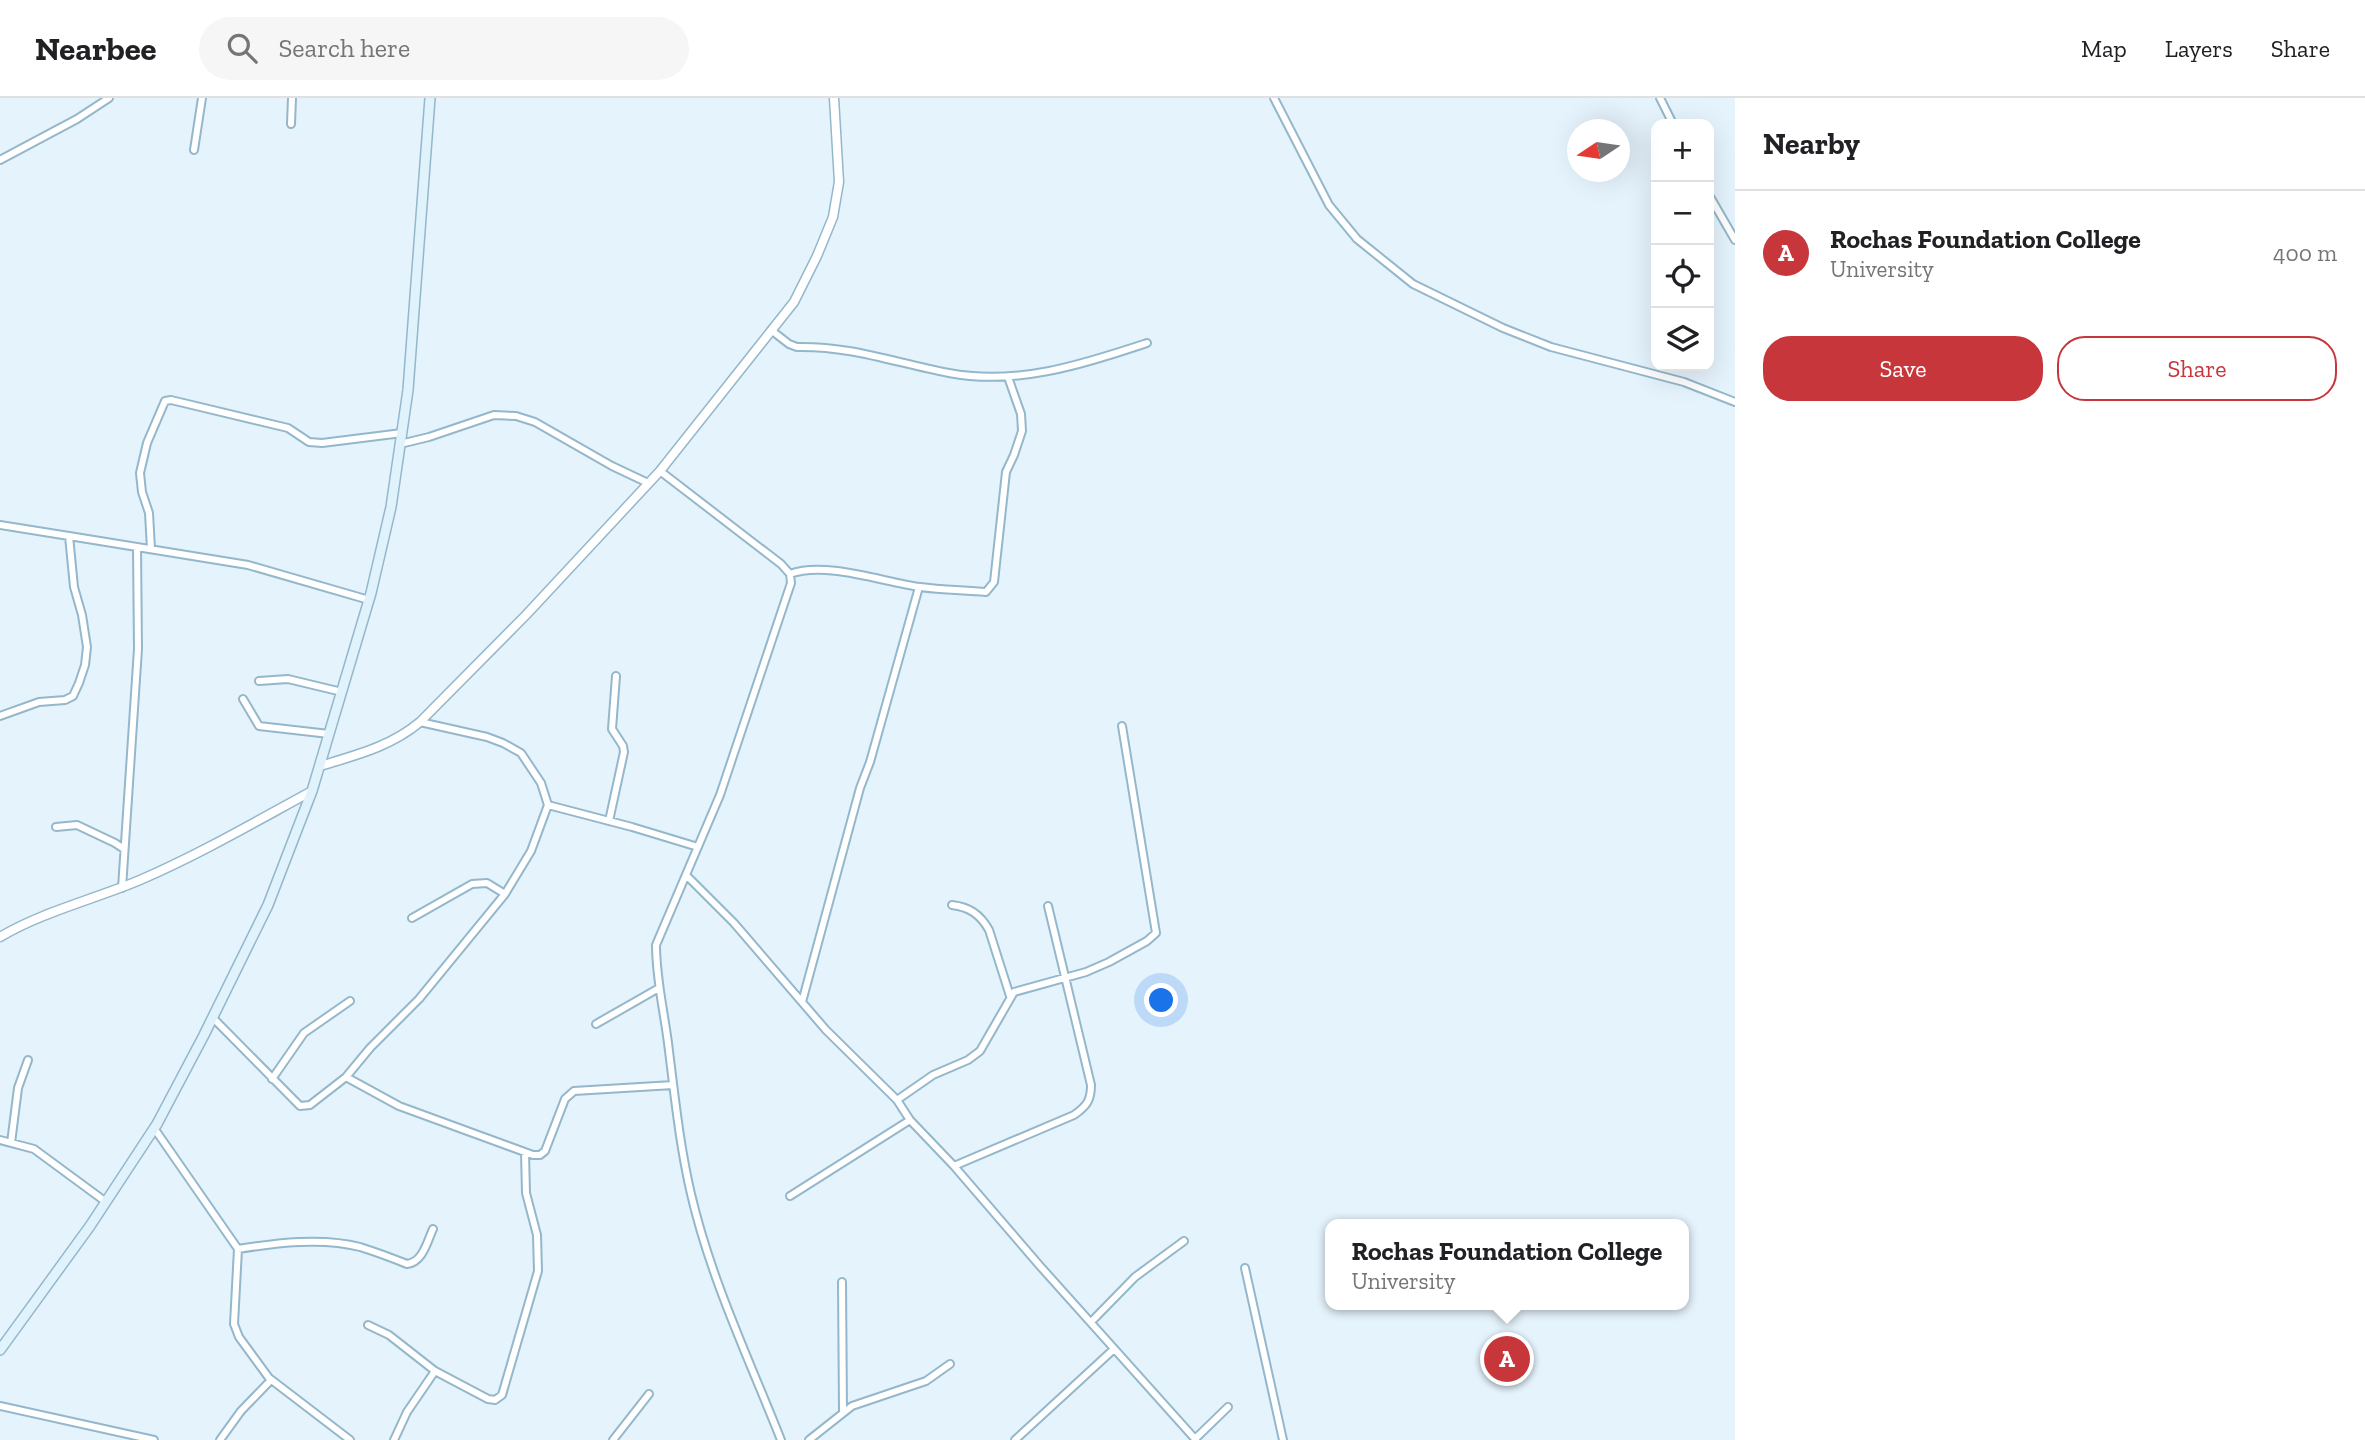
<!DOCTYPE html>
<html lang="en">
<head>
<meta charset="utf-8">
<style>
  :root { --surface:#fff; --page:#f6f6f6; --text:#202124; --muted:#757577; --line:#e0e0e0; --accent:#c6363b }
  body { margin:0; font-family:"Zilla Slab",serif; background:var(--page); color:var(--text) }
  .controls { position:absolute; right:21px; top:21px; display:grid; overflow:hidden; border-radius:14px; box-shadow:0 7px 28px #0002 }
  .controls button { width:63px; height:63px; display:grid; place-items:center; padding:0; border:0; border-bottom:2px solid var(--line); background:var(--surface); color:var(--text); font:35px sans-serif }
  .compass { position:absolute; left:1567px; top:21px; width:63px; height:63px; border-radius:50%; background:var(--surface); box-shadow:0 7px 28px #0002; rotate:257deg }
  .you { position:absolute; left:1162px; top:903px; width:24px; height:24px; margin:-18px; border:5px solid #fff; border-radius:50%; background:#1a73e8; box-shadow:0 0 0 10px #1a73e833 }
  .badge { display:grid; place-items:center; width:46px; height:46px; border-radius:50%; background:var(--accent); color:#fff; font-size:23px; font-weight:700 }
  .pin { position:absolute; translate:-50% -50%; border:4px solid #fff; box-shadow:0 2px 7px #0006 }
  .popup { position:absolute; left:1325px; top:1121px; width:364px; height:91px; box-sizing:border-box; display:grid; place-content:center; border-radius:14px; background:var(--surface); filter:drop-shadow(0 2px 5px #0005); font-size:23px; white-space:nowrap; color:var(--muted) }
  .popup b { font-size:26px; color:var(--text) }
  .popup::after { content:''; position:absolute; left:50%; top:100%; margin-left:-14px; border:14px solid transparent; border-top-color:var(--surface) }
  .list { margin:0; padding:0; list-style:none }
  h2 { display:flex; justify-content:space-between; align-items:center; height:91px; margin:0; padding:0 28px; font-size:30px }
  h2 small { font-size:23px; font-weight:400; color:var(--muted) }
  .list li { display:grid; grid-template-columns:46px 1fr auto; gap:21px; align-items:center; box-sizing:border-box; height:126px; padding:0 28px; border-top:2px solid var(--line) }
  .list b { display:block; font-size:26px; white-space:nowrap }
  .list p { margin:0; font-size:23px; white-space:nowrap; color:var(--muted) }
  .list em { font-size:23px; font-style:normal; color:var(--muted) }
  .actions { display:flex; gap:14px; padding:21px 28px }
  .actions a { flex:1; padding:16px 0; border:2px solid var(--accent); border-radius:28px; text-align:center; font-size:24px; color:var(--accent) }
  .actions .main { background:var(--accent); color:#fff }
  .icon { flex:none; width:38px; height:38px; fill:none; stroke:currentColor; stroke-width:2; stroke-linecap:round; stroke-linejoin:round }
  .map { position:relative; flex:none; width:1735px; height:1342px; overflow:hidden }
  header { display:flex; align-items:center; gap:42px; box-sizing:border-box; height:98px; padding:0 35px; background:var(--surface); border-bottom:2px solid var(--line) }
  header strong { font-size:33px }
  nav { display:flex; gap:38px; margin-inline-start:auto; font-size:24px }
  .search { width:490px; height:63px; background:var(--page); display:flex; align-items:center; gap:18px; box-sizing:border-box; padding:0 24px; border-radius:38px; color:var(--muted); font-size:26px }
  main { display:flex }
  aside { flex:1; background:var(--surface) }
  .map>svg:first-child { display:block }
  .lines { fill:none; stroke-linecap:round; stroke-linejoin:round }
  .minor-casing { stroke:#94b7cb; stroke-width:10 }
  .tertiary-casing { stroke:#94b7cb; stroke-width:11 }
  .secondary-casing { stroke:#94b7cb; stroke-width:12 }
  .minor { stroke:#fff; stroke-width:6 }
  .tertiary { stroke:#fff; stroke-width:8 }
  .secondary { stroke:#e0f2fc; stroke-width:9 }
</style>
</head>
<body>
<header>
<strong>Nearbee</strong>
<div class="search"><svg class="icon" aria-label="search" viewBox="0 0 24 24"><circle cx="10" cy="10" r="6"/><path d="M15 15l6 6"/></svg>Search here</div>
<nav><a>Map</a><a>Layers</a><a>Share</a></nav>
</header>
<main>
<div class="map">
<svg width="1735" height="1342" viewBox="0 0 1735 1342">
  <rect width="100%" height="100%" fill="#e5f3fc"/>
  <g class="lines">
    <defs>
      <path id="minor" d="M1274,0L1329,107L1357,141L1413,186L1503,230L1551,249L1684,284L1735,304
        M1660,0L1673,26
        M291,26L292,0
        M194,52L202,0
        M0,62L77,21L109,0
        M1709,97L1735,142
        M771,232L789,246L797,249C853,248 895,265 949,275C1018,288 1083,266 1147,245
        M400,346L429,339L494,317L516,318L535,324L612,368L648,385
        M660,373L781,466L790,476L791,485L720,697L656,847C656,883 665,917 669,953C675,1001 680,1049 691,1096C711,1182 749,1261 781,1342
        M0,427L69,438
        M151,451L149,415L142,394L140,375L147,345L165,303L171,302L288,330L309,344L322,345L402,335
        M790,476C826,463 883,484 920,489C942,492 965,492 986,494L994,484L1006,374L1014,357L1022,333L1021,316L1008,279
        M259,583L288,581L342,594
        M243,601L259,628L329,636
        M0,618L39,604L65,602L73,598L79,585L85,567L87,549L82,517L74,489L69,438L248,467L369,502
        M548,707L632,729L698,749
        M609,723L624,654L623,648L612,631L616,578
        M56,729L77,727L115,745L124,751
        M687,778L734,825L826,932L897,1002L910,1022L954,1068L1040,1168L1196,1342
        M122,790L138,551L137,449
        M952,807C969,809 980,816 989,832L1010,898
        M412,820L472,786L487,785L505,796
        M802,904L860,690L870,664L919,489
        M213,920L300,1008L310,1007L346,979L370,950L419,901L505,796L531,753L548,707L541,685L521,655L503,645L487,639L420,624
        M596,926L659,890
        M346,979L399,1008L533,1057H540L545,1053L565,1001L574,993L673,987
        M272,981L304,935L350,903
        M897,1002L933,977L968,962L980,953L1014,894L1086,874L1109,864L1147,843L1156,835L1122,628
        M154,1030L238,1151L234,1226L239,1239L269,1280L350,1342
        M0,1042L34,1051L106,1104
        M11,1045L18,990L28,962
        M954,1068L1074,1017C1087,1008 1091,1002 1091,987L1048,808
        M790,1098L910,1022
        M238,1151C276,1145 322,1139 360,1149C376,1154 392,1160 407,1166C423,1164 427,1144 433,1131
        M1245,1170L1283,1342
        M842,1184L843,1313
        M1091,1224L1135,1179L1184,1143
        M368,1227L389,1237L435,1273L488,1301L495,1302L502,1297L538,1173L537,1137L526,1095L525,1054
        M0,1308L154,1342
        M1195,1341L1228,1309
        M220,1342L241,1313L271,1282
        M394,1342L407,1314L435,1273
        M613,1342L649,1296
        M809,1342L852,1308L926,1283L950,1266
        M1015,1342L1114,1251"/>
      <path id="tertiary" d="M320,668C356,657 390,649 420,624L526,517L660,373L794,204L817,158L833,119L839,84L834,0
        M0,839C42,814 95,801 140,782C200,756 255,724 312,693"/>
      <path id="secondary" d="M0,1252L90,1128L157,1026L204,937L268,807L312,693L371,495L391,409L408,292L430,0"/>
    </defs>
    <use href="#minor" class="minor-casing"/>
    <use href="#tertiary" class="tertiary-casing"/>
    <use href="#secondary" class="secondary-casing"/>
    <use href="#minor" class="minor"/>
    <use href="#tertiary" class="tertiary"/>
    <use href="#secondary" class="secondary"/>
  </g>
</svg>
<div class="controls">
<button>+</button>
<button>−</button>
<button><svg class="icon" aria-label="locate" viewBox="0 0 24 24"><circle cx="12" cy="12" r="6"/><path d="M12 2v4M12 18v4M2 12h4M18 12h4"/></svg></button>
<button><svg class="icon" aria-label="layers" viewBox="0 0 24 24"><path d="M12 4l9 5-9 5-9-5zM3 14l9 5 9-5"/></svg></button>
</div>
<svg class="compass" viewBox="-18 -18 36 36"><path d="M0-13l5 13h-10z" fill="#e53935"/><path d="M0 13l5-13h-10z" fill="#757577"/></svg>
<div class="you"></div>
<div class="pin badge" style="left:1507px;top:1261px">A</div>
<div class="popup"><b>Rochas Foundation College</b>University</div>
</div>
<aside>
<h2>Nearby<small></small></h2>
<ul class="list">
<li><span class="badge">A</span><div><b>Rochas Foundation College</b><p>University</p></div><em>400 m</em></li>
</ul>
<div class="actions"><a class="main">Save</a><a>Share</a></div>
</aside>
</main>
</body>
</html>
